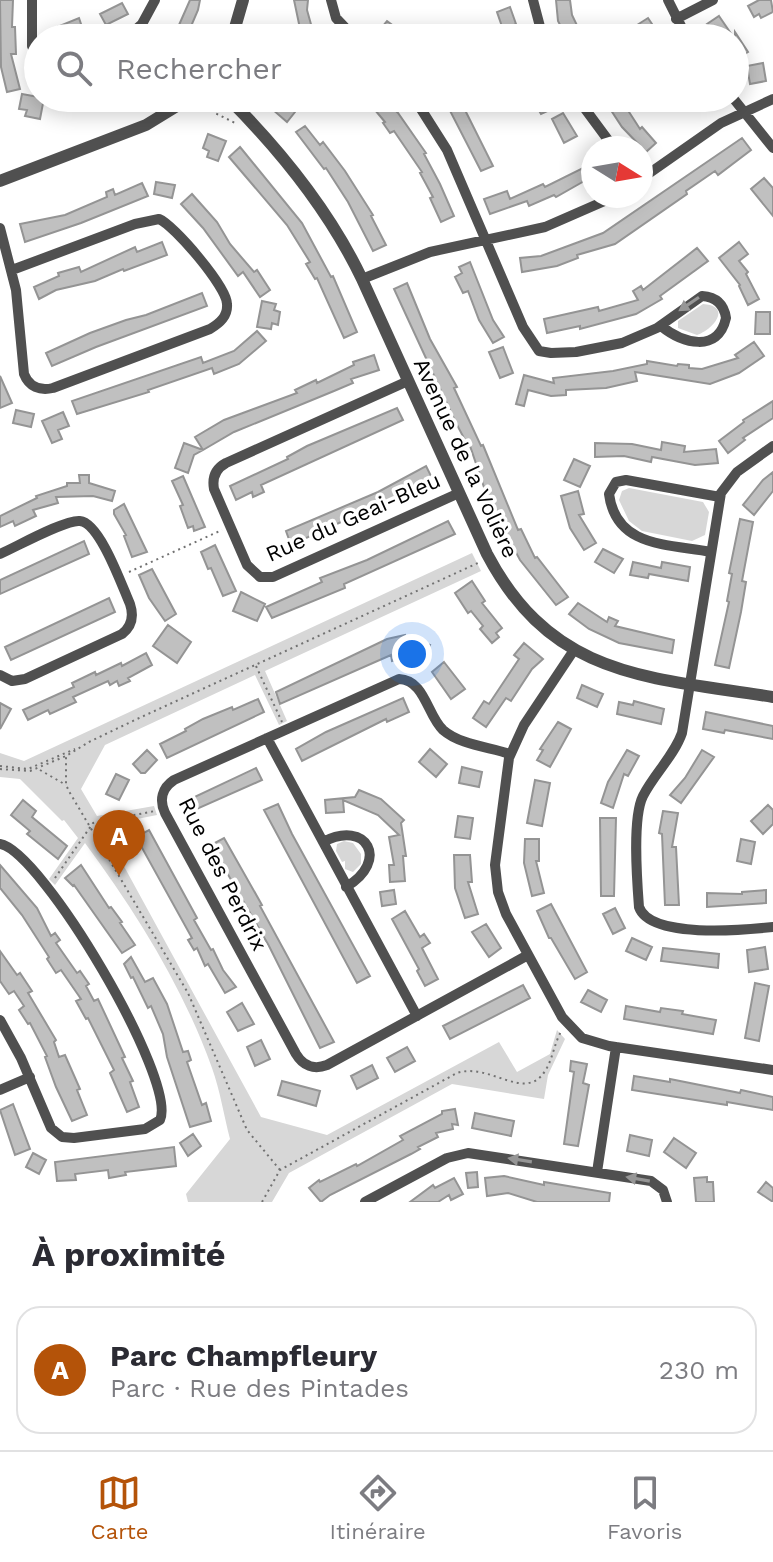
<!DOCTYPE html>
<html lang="fr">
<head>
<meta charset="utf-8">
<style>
  :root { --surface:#fff; --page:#f7f7f7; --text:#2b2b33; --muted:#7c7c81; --line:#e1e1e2; --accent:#b45309 }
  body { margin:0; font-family:"Work Sans",sans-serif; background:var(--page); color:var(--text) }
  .compass { position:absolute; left:581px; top:136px; width:72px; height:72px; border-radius:50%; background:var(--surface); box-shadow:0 4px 20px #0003; rotate:101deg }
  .you { position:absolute; left:412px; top:654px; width:28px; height:28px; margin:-20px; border:6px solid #fff; border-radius:50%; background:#1a73e8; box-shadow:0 0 0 12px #1a73e833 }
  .badge { display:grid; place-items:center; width:52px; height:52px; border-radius:50%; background:var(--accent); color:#fff; font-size:26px; font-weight:700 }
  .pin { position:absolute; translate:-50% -66px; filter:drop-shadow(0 2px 4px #0008) }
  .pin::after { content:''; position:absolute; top:42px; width:28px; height:24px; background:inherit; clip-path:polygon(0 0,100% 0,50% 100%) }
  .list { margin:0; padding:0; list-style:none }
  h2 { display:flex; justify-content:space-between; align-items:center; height:104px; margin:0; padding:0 32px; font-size:34px }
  h2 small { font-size:26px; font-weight:400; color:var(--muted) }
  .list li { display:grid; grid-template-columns:52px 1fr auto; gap:24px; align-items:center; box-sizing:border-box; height:128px; margin:0 16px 16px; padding:0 16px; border:2px solid var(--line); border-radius:24px }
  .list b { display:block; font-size:30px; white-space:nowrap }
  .list p { margin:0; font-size:26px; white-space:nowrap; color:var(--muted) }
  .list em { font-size:26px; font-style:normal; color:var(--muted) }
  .icon { flex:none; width:44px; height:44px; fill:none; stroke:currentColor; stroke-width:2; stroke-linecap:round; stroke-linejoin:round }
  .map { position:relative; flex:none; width:773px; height:1202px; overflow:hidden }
  .search { position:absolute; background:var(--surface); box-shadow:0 4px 20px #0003; left:24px; right:24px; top:24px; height:88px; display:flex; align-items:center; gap:20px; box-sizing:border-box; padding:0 28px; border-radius:44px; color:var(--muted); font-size:30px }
  .sheet { height:248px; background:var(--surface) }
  nav { display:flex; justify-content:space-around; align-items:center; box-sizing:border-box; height:112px; border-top:2px solid var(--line); background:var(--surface); font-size:22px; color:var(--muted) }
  nav a { display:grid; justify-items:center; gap:4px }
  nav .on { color:var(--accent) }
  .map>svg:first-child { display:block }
  .green { fill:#d7d7d7 }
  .building { fill:#c0c0c0; stroke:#949494; stroke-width:2 }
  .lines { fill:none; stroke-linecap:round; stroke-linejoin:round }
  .path { stroke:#727272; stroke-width:2; stroke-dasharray:2 4; stroke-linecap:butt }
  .minor { stroke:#505050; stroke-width:10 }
  .tertiary { stroke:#505050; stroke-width:12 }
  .oneway { fill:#969696 }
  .labels { text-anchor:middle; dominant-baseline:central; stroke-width:7; stroke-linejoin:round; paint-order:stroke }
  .street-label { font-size:22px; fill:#000; stroke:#fff }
</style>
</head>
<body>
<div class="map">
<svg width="773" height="1202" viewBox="0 0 773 1202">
  <rect width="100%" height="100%" fill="#fff"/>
  <path class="green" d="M703,304C732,306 714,329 697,335L678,328V321Z
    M629,488L703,502L709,512L705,535L692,541L642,531L629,521L619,500L622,491Z
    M472,553L481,571L265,671L287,721L279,725L255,675L105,745L81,789L97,816L154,806L157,815L102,826L261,1117L327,1135L499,1042L517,1072L550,1054L557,1030L565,1039L548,1075L544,1099L452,1084L289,1173L272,1202H188L186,1194L230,1139C224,1116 220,1090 212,1068C183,987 136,912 85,843L55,885L49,879L78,838L64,820L62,821L20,779L0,777V753L24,761Z
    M344,841L353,843L361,854V864L353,872L345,869V861L342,862L336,851L337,844Z"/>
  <path class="building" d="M0,0H13L12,27H15L16,54H11L20,89L7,92L1,67Z
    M190,0H200L198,10L186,38H174L182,26L179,25Z
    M294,0H308L307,10L314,35L302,38Z
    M556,0H570L572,15L583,38H567L558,21Z
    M759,0H771L773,12L761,18L759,14L754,17L748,6Z
    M122,3L128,14L106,25L100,14Z
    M510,7L516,24L512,26L518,38H506L497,12Z
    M719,16L734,38H717L707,24Z
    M79,18L84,33L72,38H62L57,27Z
    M648,18L658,33L651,38H641L634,27Z
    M387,21L399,30L397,33L403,38H383L377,33Z
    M735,32L748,52L735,60Z
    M763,63L766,81L750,84L747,66Z
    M22,94L44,98L40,119L25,116L27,110L19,109Z
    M365,98H383L398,113L426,153L424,154L440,184L454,216L441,222L430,198L433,197L420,173L422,172L394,131L390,133L383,123L385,122Z
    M451,98H459L493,166L481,171L445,101Z
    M532,98H549L554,108L541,114Z
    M603,98H620L640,129L642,127L656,143L646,152L622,127Z
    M684,98H707L694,110Z
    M280,100L295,112L287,122L272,109Z
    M563,113L577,136L564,143L552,119Z
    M305,126L320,145L323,142L345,171L373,215L371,216L386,245L373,251L348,202L326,168L324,169L296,132Z
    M208,134L226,141L218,161L207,157L209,151L203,148Z
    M742,138L751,150L718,175L715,171L686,191L687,194L615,244L577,255L578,258L557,266L522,272L520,258L541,256L603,233Z
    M240,147L302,223L331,277L333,276L357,332L344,338L317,278L315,279L306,264L310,262L287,225L229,157Z
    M593,163V176L556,197L554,195L529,206L527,201L490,214L484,199L507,191L510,199L543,184L545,187Z
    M764,178L773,188V216L751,189Z
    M156,182L175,185L172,198L154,194Z
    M142,183L148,196L81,223L25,242L20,224L65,215L107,197L106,192L113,189L115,195Z
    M192,194L217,222L230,244L254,272L257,270L270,290L260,297L243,272L238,276L203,228L181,204Z
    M162,242L167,255L124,271L123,269L95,281L56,290L39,299L34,287L59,276L58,273L79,267L81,272L135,247L137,252Z
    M739,242L748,254L739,261L748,272L746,274L759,299L748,305L739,286L740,285L719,258Z
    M697,248L708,261L660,296L662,299L636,314L580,329V326L547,333L544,319L598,307L599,311L638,300L633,291L641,286L643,290Z
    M470,262L493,320L504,337L493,343L479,320L468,291L463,293L455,277L462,273L459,267Z
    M407,283L430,339L457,387L454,388L481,446L483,445L518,530L521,529L535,558L537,557L568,597L556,605L520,560L503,528L493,501L489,502L469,443L467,444L455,421L394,289Z
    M202,293L207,306L96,347L52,366L46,353L90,333L126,320L146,315Z
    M262,301L276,304L274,310L280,312L278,325L272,323L271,329L257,327Z
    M756,312H770V334H755Z
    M257,331L266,341L239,364L214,374L212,368L148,390L149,392L77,414L72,401L201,357L203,363L234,351Z
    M754,342L764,356L739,373L710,384L635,372L637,381L606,388L566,390V395L551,396L528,390L524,406L516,404L524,375L554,383L553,378L613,371L647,364V361L677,366L678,364L689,365V368L702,369L738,358L735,355Z
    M503,347L513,373L500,378L489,352Z
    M374,355L379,370L351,379L353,383L334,391L234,432L203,450L195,437L224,420L297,393L295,390L316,380L317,383L354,365L353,362Z
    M0,376L12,403L0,408Z
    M773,401V418L743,438L745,440L728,453L719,441L744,422L743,420Z
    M397,408L403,420L261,485L264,492L253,497L252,492L236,500L230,486L288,459L287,457L307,446Z
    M16,410L34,414L31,427L13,423Z
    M63,412L69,426L58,430L62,439L52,443L42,421Z
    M662,442L685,446L684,452L716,449L718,463L695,465L652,457L651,462L624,456L595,457V443L632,444L661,450Z
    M184,443L203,450L194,455L188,473L175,468Z
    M574,459L590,466L580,487L564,480Z
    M426,466L432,478L373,510L352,517L291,545L286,531L378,492Z
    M773,472V491L754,515L743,505L763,480Z
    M79,475H89V483L115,491L112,501L93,496L56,497L58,503L33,510L36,516L15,526L13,521L0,527V516L37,498L36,496L67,486V483H80Z
    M183,476L205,527L194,531L193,526L188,528L180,506L183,505L172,481Z
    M578,491L584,514L579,515L596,543L584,550L570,528L561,496Z
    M124,504L147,552L132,557L124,536L126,535L114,514V510Z
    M740,519L753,522L742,581L746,582L741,612L729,668L715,665L729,602L727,601L732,574L729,573Z
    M448,521L455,534L344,584L345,588L272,618L266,607L322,582L320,578L367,560Z
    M84,541L89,554L0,594V580Z
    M215,545L236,591L223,596L211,568L208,569L201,552Z
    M603,549L623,559L614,573L595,562Z
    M633,562L661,568L662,562L690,567L688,581L649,574L648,578L630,575Z
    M152,569L176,614L165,621L149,598L139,575Z
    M472,581L485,601L482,603L502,628L496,633L499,637L492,643L480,629L483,626L471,611L468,613L455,593Z
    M241,592L265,604L257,621L233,611Z
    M109,598L115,612L11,660L5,647Z
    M578,603L607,622L609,617L618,621L615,626L674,640L672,653L619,643L589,629L569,614Z
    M168,625L191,642L177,663L153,646Z
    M405,635L409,657L392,661L391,655L280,704L276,692L387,639Z
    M420,642L430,645L423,665L413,661Z
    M524,643L543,659L532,669L511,701L506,698L486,727L473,718L484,701L489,704L519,659L514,655Z
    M146,653L152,665L128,678L130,681L119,686L117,681L110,685L108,681L73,697L76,702L50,714L48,710L28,720L23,710L74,687L72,683L95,672L96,675L121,663L122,666Z
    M444,662L465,689L451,699L432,672Z
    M582,685L603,694L597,707L577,698Z
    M403,698L409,712L387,722L386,719L302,761L296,749L326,732Z
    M258,699L264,712L167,758L160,744L186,731L185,729L203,719L232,707L233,710Z
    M634,701L664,709L661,724L617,714L619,702L633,705Z
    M0,703L11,709L0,729Z
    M706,712L773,726V739L725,730L724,733L703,729Z
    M558,722L571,729L550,767L537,760L543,750L540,749Z
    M430,749L447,764L436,777L419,762Z
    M147,750L157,760L145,773H141L133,764Z
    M627,750L639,756L628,776L624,774L613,808L601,803L608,782Z
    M702,750L714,757L681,803L670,795L685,778Z
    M462,767L482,772L479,787L459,783Z
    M256,768L262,780L190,812L186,801Z
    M116,774L129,780L119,800L106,794Z
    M535,780L550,783L542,826L527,823Z
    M359,790L381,799L404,820L401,823L406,856H403L405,881L390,882L389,865H394L389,837L399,835L378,815L343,800L344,812L326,813L325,800L355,797Z
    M23,800L36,811L32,817L67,846L58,859L27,834L30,831L11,815Z
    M278,804L292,834L370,976L357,983L264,810Z
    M768,805L773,810V824L763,834L751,821Z
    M663,811L678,813L672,847H676L679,905H665L662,834L659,833Z
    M458,816L473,818L470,839L455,837Z
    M600,818H616L614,896H601Z
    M149,830L197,918L194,920L211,950L213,949L223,970L236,987L225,993L208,964L205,966L197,948L194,950L188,940L192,938L136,837Z
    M224,838L262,905L260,906L334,1042L320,1048L269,946L211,845Z
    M525,839H539V861H536L544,893L532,896L524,863Z
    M741,839L755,842L751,864L737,861Z
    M454,855H470L472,882H468L478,914L465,918L455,888Z
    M0,865L37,908L51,936L55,933L60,940L56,943L77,973L80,971L89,984L86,986L94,1001L98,999L125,1057L122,1058L133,1081L130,1082L139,1107L127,1112L110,1073L114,1070L88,1018L86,1019L76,1001L81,999L61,970L56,973L47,959L49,957L22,915L0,888Z
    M81,865L109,908L111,907L122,922L120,923L135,945L122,953L74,885L73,886L65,878Z
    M394,890L396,904L382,906L380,892Z
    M766,890V903L707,907V893L742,894V892Z
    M551,904L587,972L575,979L551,938H549L537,911Z
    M615,908L625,928L613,934L603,914Z
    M405,911L420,937L424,934L430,943L422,948L438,979L425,986L417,971L419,969L392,919Z
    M486,924L501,948L489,957L472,932Z
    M632,938L652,947L646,960L626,951Z
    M765,947L768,969L749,972L747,950Z
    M663,948L719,954L718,968L661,961Z
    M0,951L17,975L20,973L32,991L28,993L56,1040L54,1042L59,1057L65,1055L80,1089L77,1090L87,1115L72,1121L56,1087L45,1057L47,1056L30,1023L28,1024L19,1010L24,1006L14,991L9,994L0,981Z
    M131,957L145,982L153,978L167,1004L183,1052L188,1051L191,1060L187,1062L202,1105L206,1103L211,1121L190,1127L167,1057L163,1034L151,1006L148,1008L133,977L131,978L124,964Z
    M755,983L769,986L759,1041L745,1038Z
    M523,985L530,998L450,1039L443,1026Z
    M588,990L607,1000L601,1012L581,1002Z
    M242,1003L254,1024L238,1031L227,1012Z
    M626,1006L660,1012L661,1008L683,1011L682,1014L716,1020L713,1034L624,1019Z
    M261,1040L270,1059L255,1066L247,1047Z
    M407,1047L415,1061L395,1072L387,1058Z
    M571,1061L587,1064L583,1083L589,1085L578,1146L564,1144L574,1072L570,1071Z
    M372,1065L378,1078L357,1089L351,1076Z
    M634,1076L670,1082V1079L740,1093L741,1090L773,1097V1110L727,1102V1105L632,1090Z
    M282,1081L320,1091L316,1106L278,1095Z
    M13,1104L30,1149L15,1155L0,1110Z
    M455,1109L458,1125L452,1124L453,1129L436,1133L438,1137L418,1147L420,1149L411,1154L330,1195L321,1202L309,1188L319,1180L320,1182L356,1164L357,1166L403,1140L400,1136L442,1114V1111Z
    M475,1113L514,1121L511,1136L472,1128Z
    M193,1134L201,1146L188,1156L180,1143Z
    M630,1135L652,1140L649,1156L627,1151Z
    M674,1138L696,1153L686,1168L664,1152Z
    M174,1147L176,1166L125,1172L126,1175L109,1178L108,1170L75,1174L76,1180L57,1181L55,1162Z
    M33,1153L46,1160L39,1174L26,1167Z
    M477,1172L478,1187L468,1188L466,1173Z
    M504,1176L544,1185V1182L610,1193L609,1202H537L508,1193L487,1196L485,1178Z
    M707,1177V1182H713L714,1202H696L694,1178Z
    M454,1178L463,1194L451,1200L449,1195L438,1202H410L433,1185L435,1188Z
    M766,1182L773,1188V1202L758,1192Z"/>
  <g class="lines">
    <path class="path" d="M326,38L335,35
      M208,98L215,113L235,123
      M129,572L222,530
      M256,666L282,722
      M0,766L28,769L75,749
      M0,769L30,771L66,756
      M40,770L66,785
      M55,878L93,823L155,811
      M280,1170L247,1130L188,993L70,793L66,785V756L89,742L137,719L478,563
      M262,1202L280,1170L457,1073C490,1062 525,1103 545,1071C553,1059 554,1043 562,1030"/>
    <path class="minor" d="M32,0V46L38,58
      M331,0L336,18L355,38
      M533,0L543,38
      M668,0L687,38
      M676,19L713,0
      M126,38L142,24L155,0
      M414,98L447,150L523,327L539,351L551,353L576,352L622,343L657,328L702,296C716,297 724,304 726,318C718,354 682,343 661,326
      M577,98L614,148
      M733,98L773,148
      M641,179L721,123L773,99
      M0,228L16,290L24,374C29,387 40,391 53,388L210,329C220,323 228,316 227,304C227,287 174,225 159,219L135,224L12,270
      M362,279L430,252L545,227L616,196
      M408,381L226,463C215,469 212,478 214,489L247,565L260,577H273L459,493
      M773,446L737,472L721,493L682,733C674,756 654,774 643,796C632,818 637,881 639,907C650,939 744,930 773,927
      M711,552C669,544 616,548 609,494L616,482L626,480L720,497
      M0,554C16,547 66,519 80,521C100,523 122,586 130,604C134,616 132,626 122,634L25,679L12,681L0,675
      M574,650L524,725L509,758L495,865L498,892L506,914L562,1017L582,1038L609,1046L773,1070
      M267,738L417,1016
      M510,754C490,747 460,745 443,730C427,715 425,680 399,679L174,780C162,788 159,800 165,813L296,1054C303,1066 314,1070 327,1065L528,955
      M323,842C367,819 390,861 346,887
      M0,844C42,851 178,1081 160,1120L145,1129L74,1138L62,1137L51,1128L21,1058L0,1020
      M0,1090L30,1077
      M597,1172L616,1047
      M365,1202L447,1158L468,1153L651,1181L663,1190L667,1202"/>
    <path class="tertiary" d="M232,38L243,0
      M228,98C282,152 329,210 362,279L487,554C553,679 649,677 773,697
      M0,181L146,125L190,98"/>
  </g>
  <defs><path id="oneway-solid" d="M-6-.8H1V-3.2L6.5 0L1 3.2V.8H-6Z" transform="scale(2)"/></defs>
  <g class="oneway">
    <use href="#oneway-solid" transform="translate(689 304) rotate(146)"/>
    <use href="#oneway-solid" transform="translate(520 1160) rotate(-171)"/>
    <use href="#oneway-solid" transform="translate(638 1179) rotate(-170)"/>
  </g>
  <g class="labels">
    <g class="street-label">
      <text transform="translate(466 458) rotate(65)">Avenue de la Volière</text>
      <text transform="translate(353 517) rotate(-24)">Rue du Geai-Bleu</text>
      <text transform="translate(223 874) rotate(63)">Rue des Perdrix</text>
    </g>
  </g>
</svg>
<svg class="compass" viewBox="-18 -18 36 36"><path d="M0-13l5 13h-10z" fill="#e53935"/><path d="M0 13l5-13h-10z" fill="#7c7c81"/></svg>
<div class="you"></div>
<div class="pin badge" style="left:119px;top:876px">A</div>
<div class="search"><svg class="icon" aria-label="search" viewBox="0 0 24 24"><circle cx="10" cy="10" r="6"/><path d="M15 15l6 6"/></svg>Rechercher</div>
</div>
<section class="sheet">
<h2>À proximité<small></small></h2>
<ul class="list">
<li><span class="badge">A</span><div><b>Parc Champfleury</b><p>Parc · Rue des Pintades</p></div><em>230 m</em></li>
</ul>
</section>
<nav>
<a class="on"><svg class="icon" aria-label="map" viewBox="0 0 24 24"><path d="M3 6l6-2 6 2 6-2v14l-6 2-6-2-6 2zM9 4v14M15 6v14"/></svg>Carte</a>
<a><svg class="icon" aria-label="directions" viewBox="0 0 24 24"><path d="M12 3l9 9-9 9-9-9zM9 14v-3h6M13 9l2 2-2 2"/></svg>Itinéraire</a>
<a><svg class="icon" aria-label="saved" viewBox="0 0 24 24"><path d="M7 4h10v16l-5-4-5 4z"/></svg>Favoris</a>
</nav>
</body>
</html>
